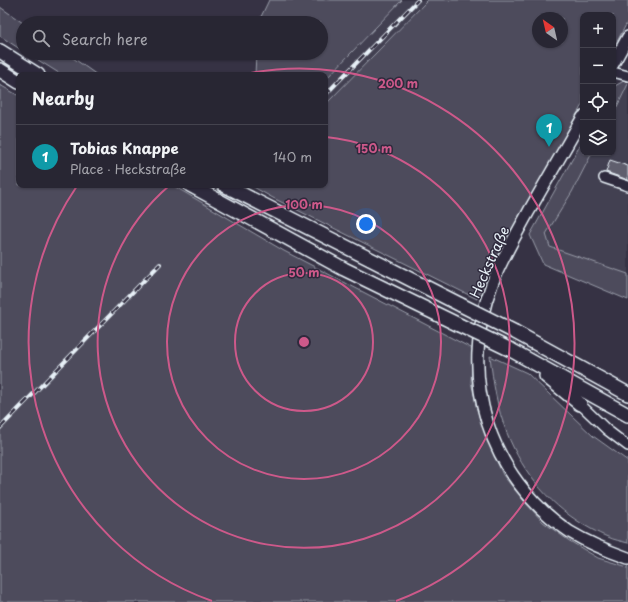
<!DOCTYPE html>
<html lang="en">
<head>
<meta charset="utf-8">
<style>
  :root { --surface:#282633; --page:#34323f; --text:#f1f3f6; --muted:#a5a5ac; --line:#44434e; --accent:#ff9aa2 }
  body { margin:0; font-family:"Playpen Sans",sans-serif; background:var(--page); color:var(--text) }
  .controls { position:absolute; right:12px; top:12px; display:grid; overflow:hidden; border-radius:8px; box-shadow:0 1px 3px #0004 }
  .controls button { width:36px; height:36px; display:grid; place-items:center; padding:0; border:0; border-bottom:1px solid var(--line); background:var(--surface); color:var(--text); font:20px sans-serif }
  .compass { position:absolute; left:532px; top:12px; width:36px; height:36px; border-radius:50%; background:var(--surface); box-shadow:0 1px 3px #0004; rotate:326deg }
  .you { position:absolute; left:366px; top:224px; width:14px; height:14px; margin:-10px; border:3px solid #fff; border-radius:50%; background:#1a73e8; box-shadow:0 0 0 6px #1a73e833 }
  .badge { display:grid; place-items:center; width:26px; height:26px; border-radius:50%; background:var(--accent); color:#fff; font-size:13px; font-weight:700 }
  .pin { position:absolute; translate:-50% -33px; filter:drop-shadow(0 1px 2px #0008) }
  .pin::after { content:''; position:absolute; top:21px; width:14px; height:12px; background:inherit; clip-path:polygon(0 0,100% 0,50% 100%) }
  .list { margin:0; padding:0; list-style:none }
  h2 { display:flex; justify-content:space-between; align-items:center; height:52px; margin:0; padding:0 16px; font-size:17px }
  h2 small { font-size:13px; font-weight:400; color:var(--muted) }
  .list li { display:grid; grid-template-columns:26px 1fr auto; gap:12px; align-items:center; box-sizing:border-box; height:64px; padding:0 16px; border-top:1px solid var(--line) }
  .list b { display:block; font-size:15px; white-space:nowrap }
  .list p { margin:0; font-size:13px; white-space:nowrap; color:var(--muted) }
  .list em { font-size:13px; font-style:normal; color:var(--muted) }
  .icon { flex:none; width:22px; height:22px; fill:none; stroke:currentColor; stroke-width:2; stroke-linecap:round; stroke-linejoin:round }
  .map { position:relative; flex:none; width:628px; height:602px; overflow:hidden }
  .search { position:absolute; background:var(--surface); box-shadow:0 1px 3px #0004; left:16px; top:16px; width:312px; height:44px; display:flex; align-items:center; gap:10px; box-sizing:border-box; padding:0 14px; border-radius:22px; color:var(--muted); font-size:15px }
  .panel { position:absolute; background:var(--surface); box-shadow:0 1px 3px #0004; left:16px; top:72px; width:312px; height:116px; border-radius:8px }
  .map>svg:first-child { display:block }
  .built { fill:#433f51 }
  .green { fill:#4d4b5c; stroke:#9a9eaa; fill-rule:evenodd }
  .building { fill:#605e6e; stroke:#e8f1f8 }
  .lines { fill:none; stroke-linecap:round; stroke-linejoin:round }
  .minor-casing { stroke:#e8f1f8; stroke-width:12 }
  .major-casing { stroke:#e8f1f8; stroke-width:14 }
  .highway-casing { stroke:#e8f1f8; stroke-width:16 }
  .minor { stroke:#2f2a3d; stroke-width:9 }
  .major { stroke:#2f2a3d; stroke-width:11 }
  .highway { stroke:#2f2a3d; stroke-width:13 }
  .rail-casing { stroke:#e8f1f8; stroke-width:4 }
  .rail { stroke:#2f2a3d; stroke-width:2.5; stroke-dasharray:8; stroke-linecap:butt }
  .highway-bridge-casing { stroke:#e8f1f8; stroke-width:16; stroke-linecap:butt }
  .highway-bridge { stroke:#2f2a3d; stroke-width:13 }
  .ring { fill:none; stroke:#cd598a; stroke-width:2 }
  .labels { text-anchor:middle; dominant-baseline:central; stroke-width:3; stroke-linejoin:round; paint-order:stroke }
  .street-label { font-size:14px; fill:#e8f1f8; stroke:#2f2a3d }
  .centre { fill:#cd598a; stroke:#2f2a3d; stroke-width:2 }
  .ring-label { font-size:12px; text-anchor:middle; font-weight:bold; fill:#cd598a; stroke:#2f2a3d; stroke-width:3; stroke-linejoin:round; paint-order:stroke }
</style>
</head>
<body>
<div class="map">
<svg width="628" height="602" viewBox="0 0 628 602">
  <rect width="100%" height="100%" fill="#363244"/>
  <filter id="ink" filterUnits="userSpaceOnUse"><feTurbulence type="fractalNoise" baseFrequency=".025" numOctaves="2"/><feDisplacementMap in="SourceGraphic" scale="8" xChannelSelector="R" yChannelSelector="G"/><feConvolveMatrix kernelMatrix="1 2 1 2 8 2 1 2 1" color-interpolation-filters="sRGB"/></filter>
  <g filter="url(#ink)">
    <path class="built" d="M402,0H428L325,105V80Z
      M628,84V274L550,247L546,233L572,192L592,153H613V115Z"/>
    <path class="green" d="M269,0H402L325,80V75H255L256,53H321V23H258Z
      M428,0H628V21L613,49V15H583V103L499,256L485,279L477,299L273,198L250,185H325V105ZM538,18H562V42H538Z
      M0,7L23,23V51L0,36Z
      M27,53H66L97,75H62Z
      M622,82L628,84L613,115V87Z
      M0,85L19,96V185H172L284,251L473,349L471,382L479,416L488,441L503,475L523,500L543,522L568,540L598,558L628,567V602H0Z
      M583,140V153H592L572,192L546,234L550,247L628,274V300L543,264L530,235Z
      M490,356L527,373L593,436L628,461V543C621,541 614,540 608,537C602,535 597,532 591,529C552,508 523,474 507,433C497,409 493,382 490,356Z"/>
    <path class="building" d="M610,160L628,166V180L606,172Z"/>
    <g class="lines">
      <defs>
        <path id="minor" d="M613,72L628,76
          M604,178L628,186
          M580,404L607,430L628,446"/>
        <path id="major" d="M613,64L628,37
          M583,117C565,148 547,180 529,211C516,235 502,258 492,284C457,376 488,477 570,532C588,543 608,551 628,558"/>
        <path id="highway" d="M0,51L38,75
          M0,70L19,82
          M190,185L344,269L459,325
          M224,185L461,305
          M515,332L628,394
          M511,350L628,415
          M546,376L580,404"/>
      </defs>
      <use href="#minor" class="minor-casing"/>
      <use href="#major" class="major-casing"/>
      <use href="#highway" class="highway-casing"/>
      <use href="#minor" class="minor"/>
      <use href="#major" class="major"/>
      <use href="#highway" class="highway"/>
      <defs>
        <path id="rail" d="M325,95L418,0
          M0,428L160,264"/>
      </defs>
      <use href="#rail" class="rail-casing"/>
      <use href="#rail" class="rail"/>
      <defs>
        <path id="highway-bridge" d="M461,305L515,332
          M459,325L511,350"/>
      </defs>
      <use href="#highway-bridge" class="highway-bridge-casing"/>
      <use href="#highway-bridge" class="highway-bridge"/>
    </g>
  </g>
  <g class="ring">
    <circle cx="304" cy="342" r="69"/>
    <circle cx="304" cy="342" r="137"/>
    <path d="M326 137A206 206 0 1 1 170 185"/>
    <path d="M212 601A275 275 0 0 1 77 186M240 75A275 275 0 0 1 396 601"/>
  </g>
  <g class="labels">
    <g class="street-label">
      <text transform="translate(489 262) rotate(-66)">Heckstraße</text>
    </g>
  </g>
  <circle cx="304" cy="342" r="6" class="centre"/>
  <g class="ring-label">
    <text x="398" y="88">200 m</text>
    <text x="374" y="153">150 m</text>
    <text x="304" y="209">100 m</text>
    <text x="304" y="277">50 m</text>
  </g>
</svg>
<div class="controls">
<button>+</button>
<button>−</button>
<button><svg class="icon" aria-label="locate" viewBox="0 0 24 24"><circle cx="12" cy="12" r="6"/><path d="M12 2v4M12 18v4M2 12h4M18 12h4"/></svg></button>
<button><svg class="icon" aria-label="layers" viewBox="0 0 24 24"><path d="M12 4l9 5-9 5-9-5zM3 14l9 5 9-5"/></svg></button>
</div>
<svg class="compass" viewBox="-18 -18 36 36"><path d="M0-13l5 13h-10z" fill="#e53935"/><path d="M0 13l5-13h-10z" fill="#a5a5ac"/></svg>
<div class="you"></div>
<div class="pin badge" style="left:549px;top:147px;background:#0f9aa8">1</div>
<div class="search"><svg class="icon" aria-label="search" viewBox="0 0 24 24"><circle cx="10" cy="10" r="6"/><path d="M15 15l6 6"/></svg>Search here</div>
<section class="panel">
<h2>Nearby<small></small></h2>
<ul class="list">
<li><span class="badge" style="background:#0f9aa8">1</span><div><b>Tobias Knappe</b><p>Place · Heckstraße</p></div><em>140 m</em></li>
</ul>
</section>
</div>
</body>
</html>
